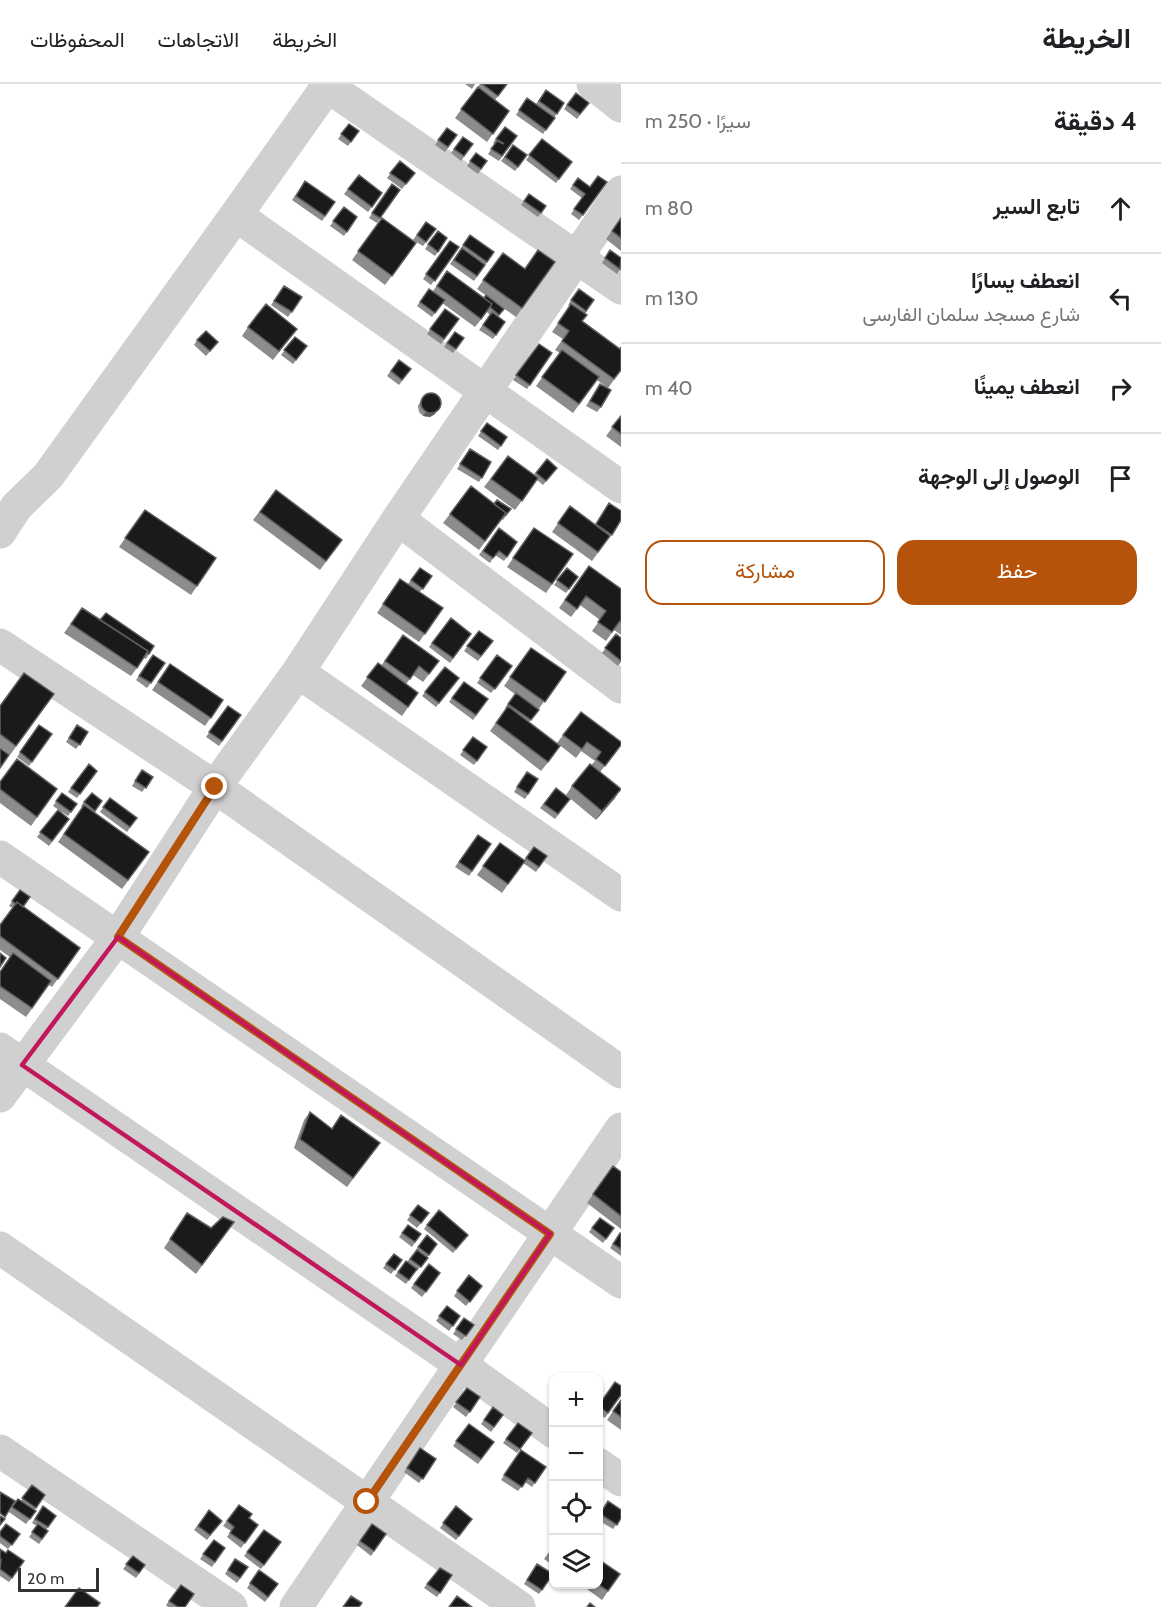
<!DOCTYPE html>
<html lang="ar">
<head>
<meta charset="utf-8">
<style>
  :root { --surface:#fff; --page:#f6f6f6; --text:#202124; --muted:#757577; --line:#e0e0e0; --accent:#b45309 }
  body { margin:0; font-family:Cabin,Vazirmatn,sans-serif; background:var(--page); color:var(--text); direction:rtl }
  .controls { position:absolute; right:18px; bottom:18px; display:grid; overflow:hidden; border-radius:12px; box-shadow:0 2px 4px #0004 }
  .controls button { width:54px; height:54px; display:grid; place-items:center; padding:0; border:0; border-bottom:2px solid var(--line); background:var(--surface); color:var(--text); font:30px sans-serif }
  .scale { position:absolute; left:18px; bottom:15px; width:81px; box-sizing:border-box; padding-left:6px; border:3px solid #333; border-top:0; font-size:16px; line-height:21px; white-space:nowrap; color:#333; -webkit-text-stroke:4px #fff; paint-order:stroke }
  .stop { position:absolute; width:18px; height:18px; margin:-14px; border:4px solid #b45309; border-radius:50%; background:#fff }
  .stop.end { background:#b45309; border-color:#fff; box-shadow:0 2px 6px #0008 }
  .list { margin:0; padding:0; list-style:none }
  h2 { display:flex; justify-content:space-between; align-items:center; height:78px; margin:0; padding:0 24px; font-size:26px }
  h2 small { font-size:20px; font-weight:400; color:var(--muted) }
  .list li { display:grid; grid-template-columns:39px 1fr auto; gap:18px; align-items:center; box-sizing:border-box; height:90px; padding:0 24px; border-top:2px solid var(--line) }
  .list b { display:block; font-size:22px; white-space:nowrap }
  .list p { margin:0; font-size:20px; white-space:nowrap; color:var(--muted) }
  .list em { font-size:20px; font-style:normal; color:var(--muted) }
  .actions { display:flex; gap:12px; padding:18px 24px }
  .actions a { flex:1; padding:14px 0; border:2px solid var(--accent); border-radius:18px; text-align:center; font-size:21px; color:var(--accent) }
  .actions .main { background:var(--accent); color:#fff }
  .icon { flex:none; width:33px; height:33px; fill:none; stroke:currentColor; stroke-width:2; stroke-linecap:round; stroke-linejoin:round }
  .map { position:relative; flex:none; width:621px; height:1523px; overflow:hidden; direction:ltr }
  header { display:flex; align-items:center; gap:36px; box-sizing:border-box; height:84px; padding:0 30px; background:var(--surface); border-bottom:2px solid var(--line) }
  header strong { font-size:28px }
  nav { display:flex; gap:33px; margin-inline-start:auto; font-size:21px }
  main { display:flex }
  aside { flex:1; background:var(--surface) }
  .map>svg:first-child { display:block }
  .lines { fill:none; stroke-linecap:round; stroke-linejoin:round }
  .minor { stroke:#d0d0d0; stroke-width:33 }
  .wall { fill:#8c8c8c }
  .shaded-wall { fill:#5f5f5f }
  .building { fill:#1a1a1a; stroke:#5f5f5f; stroke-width:1.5 }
  .route { stroke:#b45309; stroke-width:8 }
  .marked { fill:none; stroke:#c2185b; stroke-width:4.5; stroke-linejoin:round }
</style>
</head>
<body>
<header>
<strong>الخريطة</strong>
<nav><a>الخريطة</a><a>الاتجاهات</a><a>المحفوظات</a></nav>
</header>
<main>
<aside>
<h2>4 دقيقة<small>سيرًا · 250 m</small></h2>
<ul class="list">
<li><svg class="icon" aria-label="ahead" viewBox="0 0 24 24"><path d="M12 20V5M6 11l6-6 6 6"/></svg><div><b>تابع السير</b></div><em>80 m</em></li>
<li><svg class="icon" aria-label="left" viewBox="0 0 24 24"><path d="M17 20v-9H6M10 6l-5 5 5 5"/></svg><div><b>انعطف يسارًا</b><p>شارع مسجد سلمان الفارسى</p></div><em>130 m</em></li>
<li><svg class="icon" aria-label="right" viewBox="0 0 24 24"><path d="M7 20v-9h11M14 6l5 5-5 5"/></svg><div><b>انعطف يمينًا</b></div><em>40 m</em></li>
<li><svg class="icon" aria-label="arrive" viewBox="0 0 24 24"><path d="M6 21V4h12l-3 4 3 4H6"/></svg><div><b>الوصول إلى الوجهة</b></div></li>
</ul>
<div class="actions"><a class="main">حفظ</a><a>مشاركة</a></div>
</aside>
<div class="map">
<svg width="621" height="1523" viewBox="0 0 621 1523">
  <rect width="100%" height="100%" fill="#fff"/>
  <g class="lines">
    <path class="minor" d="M593,0L621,22
      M327,2L621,204
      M236,131L621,403
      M398,435L621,603
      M0,448L17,422L48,392L236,131L329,0
      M0,561L215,703L621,988
      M298,588L621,811
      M0,773L621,1198
      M0,965L461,1281L554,1348
      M0,1012L118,853L215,703L298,588L398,435L621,108
      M0,1164L519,1523
      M0,1367L231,1523
      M598,1380L621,1396
      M296,1523L621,1045"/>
  </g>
  <path class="wall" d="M465,0H475L472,5Z
    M480,0H507L495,16L509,27L487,58L455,34Z
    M546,6L564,19L543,50L516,31L527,14L536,20Z
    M576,9L589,19L577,35L564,25Z
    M349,40L359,47L348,62L338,55Z
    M447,44L457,51L445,68L435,61Z
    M517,52L499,77L488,70L495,60L493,59L496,55Z
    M463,53L473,60L461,77L451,69Z
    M542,55L572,78L556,99L526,76Z
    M513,61L527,71L515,87L501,77Z
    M476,69L487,77L478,90L467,82Z
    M400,77L415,89L402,105L387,94Z
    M359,91L382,109L368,128L344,110Z
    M578,94L590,103L607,98L579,136L571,130L582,114L570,105Z
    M305,97L335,118L322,137L292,116Z
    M392,100L400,106L377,139L369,134Z
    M529,110L546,122L538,133L521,121Z
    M344,123L357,133L344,152L330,142Z
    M382,134L416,159L385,201L352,176Z
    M621,134V167L606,155Z
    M426,138L436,145L423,162L413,156Z
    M438,147L447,154L435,172L425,165Z
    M470,151L494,168L474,197L450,180Z
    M450,157L459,163L431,201L423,195Z
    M610,166L621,184L617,190L602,179Z
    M503,169L525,185L555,178L516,233L477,205Z
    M447,187L484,214L504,225L498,233L505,238L493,255L479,246L490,231L487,228L475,243L442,219L432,233L417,222L429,205L433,207Z
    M284,202L302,213L288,233L271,221Z
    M579,205L594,216L585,230L582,237L621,286L608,304L597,296L573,329L536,302L560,269L555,266L563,255L552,248L570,222L568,221Z
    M445,225L459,235L441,260L427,250Z
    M248,243L297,245L273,276L242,252Z
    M455,248L464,254L453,269L444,263Z
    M295,253L307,262L293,280L281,271Z
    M197,256L214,263L206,272L194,261Z
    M539,260L552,269L527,305L513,296Z
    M399,276L411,285L399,301L387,292Z
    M600,300L601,323L597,328L586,322Z
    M424,311L435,330L430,333L423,332L419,328L418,322Z
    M621,332V363L606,352Z
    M487,339L507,353L498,366L478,352Z
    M470,365L491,378L479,398L457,385Z
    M508,372L534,391L547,375L557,384L543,401L537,396L515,426L484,403Z
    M276,406L342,456L320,486L253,436Z
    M494,420L511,425L503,436L502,435L479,466L443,439L450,430Z
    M570,422L595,441L621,436L608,455L592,477L552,448Z
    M145,426L216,474L191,511L119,463Z
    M499,444L517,458L504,477L495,471L490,479L479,471Z
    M534,444L573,470L546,509L507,483Z
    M589,482L621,505V551L614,546L606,557L592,547L600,536L580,521L571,533L559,524Z
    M420,484L432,492L420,508L443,524L419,558L377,529L400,495L408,500Z
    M567,484L578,493L566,509L554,501Z
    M82,524L100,536L154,562L146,575L144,574L131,592L64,549Z
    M451,534L471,550L450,579L429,563Z
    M479,547L493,557L478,577L464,567Z
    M616,550L621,554V578L618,582L602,569Z
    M403,551L439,577L423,598L413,591L406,600L418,609L402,632L361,602L378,579L381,582Z
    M531,564L566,588L529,638L554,671L541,687L490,647L506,625L505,624L515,610L504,602Z
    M153,571L165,579L147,604L136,596Z
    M497,571L512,582L491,609L477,599Z
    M170,580L223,616L205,642L152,606Z
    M445,583L459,594L436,623L422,612Z
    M464,598L488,615L473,636L449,618Z
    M54,610L10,671L0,663V622Z
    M228,622L241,631L219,662L206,653Z
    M581,628L616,668L600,688L615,714L596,736L566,711L572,702L595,677L581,667L576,674L557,659Z
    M39,641L52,650L29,682L17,673Z
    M77,641L88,648L76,665L66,658Z
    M473,653L487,663L474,681L460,671Z
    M89,680L97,687L77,714L68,708Z
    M142,686L153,693L142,708L132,702Z
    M527,688L538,695L525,715L514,708Z
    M0,698L57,705L31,742L0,719Z
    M556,704L570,715L555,735L540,724Z
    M62,709L77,720L68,732L53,722Z
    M110,714L137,734L127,748L100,728Z
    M102,717L94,729L149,768L122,805L58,758L82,724L81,722L84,718Z
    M58,726L69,735L49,762L37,753Z
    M478,751L491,760L469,792L455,783Z
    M500,759L524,776L534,763L547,772L536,788L523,779L502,809L477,791Z
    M20,806L23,823L80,864L52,903L49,901L26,933L0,915V888L10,873L0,866V841L13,824L9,822Z
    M310,1028L332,1045L374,1067L347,1103L294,1064L304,1036Z
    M613,1082L621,1088V1145L587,1119Z
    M418,1121L429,1129L417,1144L407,1136Z
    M187,1129L211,1144L234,1138L196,1190L164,1164Z
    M600,1134L614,1144L603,1159L589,1148Z
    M408,1141L421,1150L412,1163L399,1153Z
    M427,1141L468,1151L453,1169L424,1145Z
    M620,1149L621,1150V1172L610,1164Z
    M427,1151L437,1160L417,1187L416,1186L406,1200L395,1192L406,1177L407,1178Z
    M394,1170L402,1176L391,1190L383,1184Z
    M429,1180L440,1189L422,1213L411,1204Z
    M469,1191L482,1202L466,1222L454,1212Z
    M447,1222L460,1232L449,1247L436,1237Z
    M464,1234L474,1241L462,1256L453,1250Z
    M467,1304L480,1313L466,1333L453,1323Z
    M621,1311L605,1334L598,1329V1322Z
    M621,1316V1346L607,1336Z
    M493,1323L503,1331L491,1348L481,1340Z
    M518,1339L532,1349L517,1369L503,1359Z
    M469,1340L494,1358L478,1380L453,1362Z
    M420,1364L436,1375L419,1399L404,1388Z
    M521,1366L546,1383L532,1403L525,1398L518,1407L501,1396Z
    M32,1401L45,1411L34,1426L36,1427L26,1440L9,1428L18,1415L21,1417Z
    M608,1417L621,1434L613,1445L598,1436V1432Z
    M239,1421L249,1434L258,1441L241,1464L227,1453L231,1447L223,1442Z
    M43,1422L56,1432L46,1446L48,1447L39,1460L29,1453L37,1442L32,1439Z
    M456,1422L472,1435L456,1456L440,1444Z
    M209,1426L222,1437L207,1456L194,1446Z
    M372,1440L386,1450L371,1472L357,1461Z
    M264,1446L281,1458L261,1485L244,1472Z
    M0,1448L20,1450L8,1465L0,1459Z
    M214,1456L225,1464L212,1483L200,1475Z
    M554,1461V1482L544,1475Z
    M0,1465L6,1469L24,1477L9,1498L0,1492Z
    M133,1472L145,1481L136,1494L123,1485Z
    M235,1475L248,1483L237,1499L225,1490Z
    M537,1480L553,1490L539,1510L524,1500Z
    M440,1484L452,1491L437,1513L424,1504Z
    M259,1486L278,1500L265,1518L247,1504Z
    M620,1490L602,1516L580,1500H598Z
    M181,1501L185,1523H168L166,1521Z"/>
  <path class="shaded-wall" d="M438,325L435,330L430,333L423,332L427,327Z
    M621,705L615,714L596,736L602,727Z"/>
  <path class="building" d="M482,0H507L498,12Z
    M478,3L509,27L493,50L461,25Z
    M546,6L564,19L557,30L539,17Z
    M576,9L589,19L580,30L567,21Z
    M527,14L555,34L546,46L519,26Z
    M349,40L359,47L351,58L341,50Z
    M505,43L517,52L502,72L491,65L497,57L504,60L496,55Z
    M447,44L457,51L448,63L438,56Z
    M463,53L473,60L464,72L454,65Z
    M542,55L572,78L559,95L529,71Z
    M513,61L527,71L518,83L505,73Z
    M476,69L487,77L481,85L470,77Z
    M400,77L415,89L406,100L390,89Z
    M359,91L382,109L372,123L348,105Z
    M598,92L607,98L583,131L574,125L585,110L573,101L578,94L590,103Z
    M305,97L335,118L325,132L296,112Z
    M392,100L400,106L380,134L372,129Z
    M529,110L546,122L541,129L524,117Z
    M344,123L357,133L347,148L333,137Z
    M382,134L416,159L392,192L358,167Z
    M621,134V154L612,147Z
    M426,138L436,145L426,158L417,151Z
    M438,147L447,154L438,168L428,160Z
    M470,151L494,168L487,178L463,161Z
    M450,157L459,163L435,197L426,190Z
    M462,164L485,181L477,192L454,176Z
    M538,166L555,178L522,224L483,196L503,169L525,185Z
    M610,166L621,174L620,185L605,174Z
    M447,187L492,220L481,235L437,202Z
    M284,202L302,213L292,228L274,217Z
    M429,205L445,216L435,229L420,218Z
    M579,205L594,216L586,227L571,216Z
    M486,211L504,225L499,231L490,223L492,220L484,214Z
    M266,220L297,245L279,267L248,243Z
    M571,220L587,231L582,237L620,265L621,263V286L614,295L562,257L569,247L558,239Z
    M445,225L459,235L444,255L430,245Z
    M492,228L505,238L496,251L483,241Z
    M206,247L218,258L210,267L197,256Z
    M455,248L464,254L456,265L447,259Z
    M295,253L307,262L296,276L284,266Z
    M539,260L552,269L530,301L516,291Z
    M562,266L599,293L579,320L542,293Z
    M399,276L411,285L402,296L391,287Z
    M600,300L611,306L601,323L590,317Z
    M421 319a10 10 0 1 1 20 0a10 10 0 1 1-20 0Z
    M621,332V350L612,343Z
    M487,339L507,353L501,362L481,347Z
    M470,365L491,378L482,394L460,380Z
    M508,372L538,394L522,417L491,395Z
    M547,375L557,384L546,397L536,389Z
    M471,402L506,429L485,457L450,430Z
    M276,406L342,456L326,477L260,428Z
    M497,416L511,425L506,431L505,430L506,429L494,420Z
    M609,419L621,427V436L612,451L596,440Z
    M570,422L610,452L598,468L558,439Z
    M145,426L216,474L197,502L125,454Z
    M499,444L517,458L507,473L499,467L493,474L483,467Z
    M534,444L573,470L552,500L513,474Z
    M589,482L621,505V538L620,537L612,548L598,538L606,527L586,512L577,525L565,516Z
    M420,484L432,492L423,505L411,496Z
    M567,484L578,493L569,505L557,496Z
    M400,495L443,524L425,550L383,520Z
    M82,524L148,567L137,584L71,540Z
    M106,529L154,562L149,570L147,569L148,567L100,536Z
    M451,534L471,550L453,574L432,559Z
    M479,547L493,557L481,572L467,562Z
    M616,550L621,554V577L605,564Z
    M403,551L439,577L429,590L419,582L410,595L385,577Z
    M531,564L566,588L545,618L510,593Z
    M153,571L165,579L151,599L139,592Z
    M497,571L512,582L495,605L480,594Z
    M378,579L418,609L408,623L367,593Z
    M170,580L223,616L211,634L158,598Z
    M445,583L459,594L439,619L425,608Z
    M24,589L54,610L16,662L0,650V622Z
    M464,598L488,615L476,631L452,614Z
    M516,609L539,626L531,636L508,620Z
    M228,622L241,631L222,657L209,648Z
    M508,622L560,662L548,678L496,639Z
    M581,628L621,658V661L605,682L596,675L601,668L587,658L582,665L563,651Z
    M39,641L52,650L32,678L20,668Z
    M77,641L88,648L80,661L69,654Z
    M473,653L487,663L477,677L463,666Z
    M0,664L9,671L0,684Z
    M17,675L57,705L37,733L0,705V698Z
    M89,680L97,687L80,710L71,704Z
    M590,680L621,705L602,727L572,702Z
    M142,686L153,693L146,704L135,697Z
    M527,688L538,695L528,710L517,703Z
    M556,704L570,715L558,730L544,720Z
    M62,709L77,720L71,728L56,717Z
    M92,709L102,717L95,727L84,718Z
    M110,714L137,734L130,743L103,723Z
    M84,721L149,768L128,796L64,750Z
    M58,726L69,735L52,757L40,748Z
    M478,751L491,760L472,787L459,778Z
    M500,759L525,777L508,800L483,782Z
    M534,763L547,772L539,783L526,774Z
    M20,806L30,813L23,823L17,818L16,820L12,817Z
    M17,818L80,864L58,895L0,852V841Z
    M0,869L6,874L0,883Z
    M13,869L51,897L32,924L0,902V888Z
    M310,1028L332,1045L341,1031L380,1059L353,1094L300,1055Z
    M613,1082L621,1088V1132L593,1110Z
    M418,1121L429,1129L421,1139L410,1131Z
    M439,1126L468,1151L456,1165L427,1141Z
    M187,1129L211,1144L223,1133L234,1138L202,1181L170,1155Z
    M600,1134L614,1144L606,1155L592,1144Z
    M408,1141L421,1150L415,1158L402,1149Z
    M620,1149L621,1150V1165L613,1160Z
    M427,1151L437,1160L429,1171L418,1163Z
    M417,1166L428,1174L421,1183L410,1175Z
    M394,1170L402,1176L395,1186L386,1180Z
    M406,1177L417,1185L409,1196L398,1188Z
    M429,1180L440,1189L426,1208L414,1200Z
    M469,1191L482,1202L470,1218L457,1207Z
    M447,1222L460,1232L453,1242L439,1232Z
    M464,1234L474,1241L466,1252L456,1245Z
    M615,1298L621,1302V1311L608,1329L598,1322Z
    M467,1304L480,1313L470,1328L456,1318Z
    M621,1316V1333L613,1327Z
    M493,1323L503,1331L494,1343L484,1336Z
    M518,1339L532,1349L520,1365L506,1355Z
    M469,1340L494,1358L481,1375L456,1357Z
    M420,1364L436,1375L423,1395L407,1384Z
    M521,1366L546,1383L535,1399L528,1394L522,1403L504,1391Z
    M32,1401L45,1411L36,1424L22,1414Z
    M0,1408L15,1417L5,1433L0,1429Z
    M18,1415L36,1427L30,1435L12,1423Z
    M608,1417L621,1426V1434L617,1441L600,1430Z
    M239,1421L252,1430L249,1434L258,1441L245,1459L230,1449L234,1443L227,1437Z
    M43,1422L56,1432L48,1443L35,1435Z
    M456,1422L472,1435L459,1452L443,1439Z
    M209,1426L222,1437L210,1451L198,1442Z
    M0,1432L5,1435L0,1441Z
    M6,1440L20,1450L12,1461L0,1452V1448Z
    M38,1440L48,1447L42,1455L32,1448Z
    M372,1440L386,1450L374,1467L360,1457Z
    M264,1446L281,1458L264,1481L247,1468Z
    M214,1456L225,1464L215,1478L203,1470Z
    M554,1461V1469L550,1466Z
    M0,1465L6,1469L8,1466L24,1477L12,1494L0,1485L1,1476L0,1477Z
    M133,1472L145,1481L139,1489L126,1480Z
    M235,1475L248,1483L240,1494L228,1486Z
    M598,1475L620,1490L608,1507L598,1500Z
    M537,1480L553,1490L542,1506L527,1496Z
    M440,1484L452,1491L440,1509L427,1500Z
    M259,1486L278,1500L268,1513L250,1499Z
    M181,1501L194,1510L185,1523H178L169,1517Z
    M79,1504L100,1519L97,1523H65Z
    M351,1512L362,1519L359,1523H343Z
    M457,1512L472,1523H449Z
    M590,1519L595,1523H587Z"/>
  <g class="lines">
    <path class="route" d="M215,703L118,853L550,1150L367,1418"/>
  </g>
  <path class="marked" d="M118,853L550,1150L461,1281L22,981Z"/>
</svg>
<div class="controls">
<button>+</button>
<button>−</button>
<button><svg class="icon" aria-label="locate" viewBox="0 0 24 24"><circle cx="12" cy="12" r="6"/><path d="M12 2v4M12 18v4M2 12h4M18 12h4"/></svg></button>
<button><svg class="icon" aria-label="layers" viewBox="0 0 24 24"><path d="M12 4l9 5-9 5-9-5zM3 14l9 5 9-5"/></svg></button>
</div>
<div class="scale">20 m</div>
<div class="stop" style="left:367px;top:1418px"></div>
<div class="stop end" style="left:215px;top:703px"></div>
</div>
</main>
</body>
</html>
